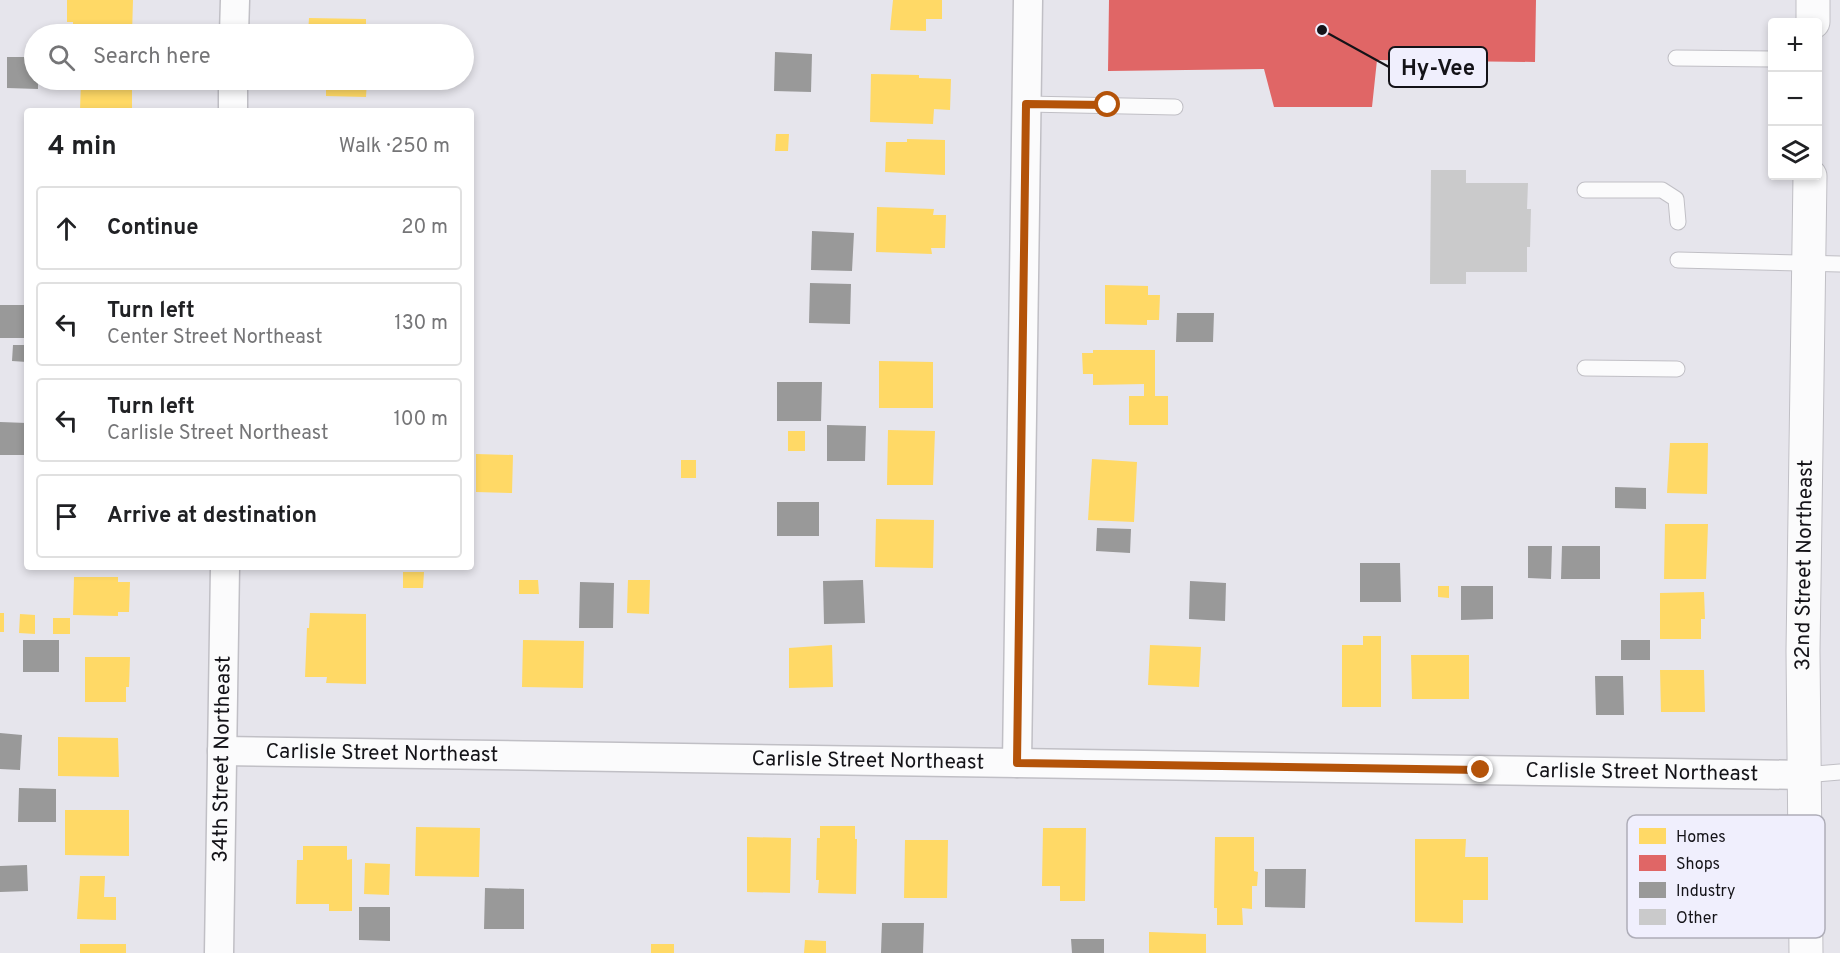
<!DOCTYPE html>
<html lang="en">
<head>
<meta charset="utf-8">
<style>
  :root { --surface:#fff; --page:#f6f6f6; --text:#202124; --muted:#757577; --line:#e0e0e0 }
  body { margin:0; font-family:Overpass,sans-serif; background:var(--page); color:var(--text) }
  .controls { position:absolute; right:18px; top:18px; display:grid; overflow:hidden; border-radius:6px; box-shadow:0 3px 9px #0003 }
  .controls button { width:54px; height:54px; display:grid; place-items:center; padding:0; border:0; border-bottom:2px solid var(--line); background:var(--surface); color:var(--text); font:30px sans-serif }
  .stop { position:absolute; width:18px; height:18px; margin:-14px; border:4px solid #b45309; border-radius:50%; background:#fff }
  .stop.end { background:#b45309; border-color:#fff; box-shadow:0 2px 6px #0008 }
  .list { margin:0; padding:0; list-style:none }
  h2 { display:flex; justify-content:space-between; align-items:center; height:78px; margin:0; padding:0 24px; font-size:26px }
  h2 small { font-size:20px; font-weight:400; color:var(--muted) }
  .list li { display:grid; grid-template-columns:39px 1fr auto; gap:18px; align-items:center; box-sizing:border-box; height:84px; margin:0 12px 12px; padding:0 12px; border:2px solid var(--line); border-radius:6px }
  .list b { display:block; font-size:22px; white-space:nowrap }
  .list p { margin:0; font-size:20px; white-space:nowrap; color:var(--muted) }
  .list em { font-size:20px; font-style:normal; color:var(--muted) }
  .icon { flex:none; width:33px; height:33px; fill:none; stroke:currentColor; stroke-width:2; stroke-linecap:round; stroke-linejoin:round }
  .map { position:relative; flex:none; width:1840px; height:953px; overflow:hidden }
  .search { position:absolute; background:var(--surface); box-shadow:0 3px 9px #0003; left:24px; top:24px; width:450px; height:66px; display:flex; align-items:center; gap:15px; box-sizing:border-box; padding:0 21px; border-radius:33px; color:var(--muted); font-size:22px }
  .panel { position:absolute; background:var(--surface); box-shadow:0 3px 9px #0003; left:24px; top:108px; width:450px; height:462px; border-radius:6px }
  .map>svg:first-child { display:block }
  .homes { fill:#ffd966 }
  .shops { fill:#e06666 }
  .industry { fill:#999 }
  .building { fill:#cacacb }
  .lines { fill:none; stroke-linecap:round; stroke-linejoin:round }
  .service-casing { stroke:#c0bfc5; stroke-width:17 }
  .minor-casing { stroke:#c0bfc5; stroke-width:31 }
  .secondary-casing { stroke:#c0bfc5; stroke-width:35 }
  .service { stroke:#fbfbfc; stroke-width:15 }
  .minor { stroke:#fbfbfc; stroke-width:28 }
  .secondary { stroke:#fbfbfc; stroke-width:33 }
  .route { stroke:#b45309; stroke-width:8 }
  .labels { text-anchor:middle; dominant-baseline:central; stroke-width:6; stroke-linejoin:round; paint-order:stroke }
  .street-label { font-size:21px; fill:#141318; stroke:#f0effd }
  .key { fill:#f0effd; stroke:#aeadb8; stroke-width:1.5 }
  .key-label { font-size:16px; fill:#141318 }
  .leader { fill:none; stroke:#141318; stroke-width:2 }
  .callout-dot { fill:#141318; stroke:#f0effd; stroke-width:2 }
  .callout { fill:#f0effd; stroke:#141318; stroke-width:2 }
  .callout-label { font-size:22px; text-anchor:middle; font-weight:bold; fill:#141318 }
</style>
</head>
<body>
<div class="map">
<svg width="1840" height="953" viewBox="0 0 1840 953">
  <rect width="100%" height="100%" fill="#e6e5ec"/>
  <path class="homes" d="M67,0H133L132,34H73V22H67Z
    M893,0H942V19H926V31L890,30Z
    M309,18L366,19V34H308Z
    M871,74L919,75V78L951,79L950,110L934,109L933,124L870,122Z
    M81,80H132V111H80Z
    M326,80H367L366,97L326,96Z
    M776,134H789L788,151H775Z
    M907,139L945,140V175L885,172L886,142H907Z
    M877,207L934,209L933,215H946L945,248H931L932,254L876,252Z
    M1105,285L1148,286V295H1160L1159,320H1147V325L1105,324Z
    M1093,350H1155V396H1168V425H1129V396H1144V384L1093,385V374H1083L1082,353H1093Z
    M879,361L933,362V408H879Z
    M888,430L935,431L933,485H887Z
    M788,431H805V451H788Z
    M1670,443H1708L1707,494L1667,493Z
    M476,454L513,455L512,493L476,492Z
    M1092,459L1137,462L1134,522L1088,520Z
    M681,460H696V478H681Z
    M876,519L934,520L933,568L875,567Z
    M1665,524H1708L1706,579H1664Z
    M403,572H424L423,588H403Z
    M74,577H118V582H130L129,612H118V616L73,615Z
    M519,580H538L539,594H519Z
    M628,580H650L649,614L627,613Z
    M1438,586H1449V598L1438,597Z
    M1704,592L1705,619H1701V639H1660V593Z
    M0,613H4V632H0Z
    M310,613L366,614V684L326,683L327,677H305L307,628H309Z
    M20,614L35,615V634L19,633Z
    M53,618H70V634H53Z
    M1363,636H1381V707H1342V645H1363Z
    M523,640L584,641L583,688L522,687Z
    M832,645L833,687L789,688V648Z
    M1150,645L1201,647L1199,687L1148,685Z
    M1411,655H1469V699H1412Z
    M85,657H130L129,687H126V702H85Z
    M1660,670H1704L1705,712H1661Z
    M58,737L118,738L119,777L58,776Z
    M65,810H129V856L65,855Z
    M820,826H855V839H857L856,894L818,893L819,880H816L817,838H820Z
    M416,827L480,828L479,877L415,876Z
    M1043,828H1086L1085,901H1060V886H1042Z
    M747,837L791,838L790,893L747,892Z
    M1215,837H1254V871L1258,872L1257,886H1252V909L1242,908L1243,925H1217V908H1214Z
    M1415,839H1466L1465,857H1488V900H1463V923L1415,922Z
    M905,840H948L947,898H904Z
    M303,846H347V860L352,859V911H329V904H296L297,860H303Z
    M365,863L390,864L389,895L364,894Z
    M80,876H105L104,897H116V920L77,919Z
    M1149,932L1206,934V953H1149Z
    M805,940L826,941V953H804Z
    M80,944H126V953H80Z
    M651,944H674V953H651Z"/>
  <path class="shops" d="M1109,0H1536L1535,62L1377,60L1372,107H1274L1264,69L1108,71Z"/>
  <path class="industry" d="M775,52L812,54L811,92L774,91Z
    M7,57H34V80H38V89L7,88Z
    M812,231L854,233L852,271L811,270Z
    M810,283L851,284L850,324L809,323Z
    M0,305H27V338H0Z
    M1177,313H1214L1213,342H1176Z
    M13,345H27V362L12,361Z
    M777,382H822L821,421H777Z
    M0,422L27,423V455H0Z
    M827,425L866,426L865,461H827Z
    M1615,487L1646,488V509L1615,508Z
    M777,502H819V536H777Z
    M1097,528L1131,529L1130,553L1096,551Z
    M1528,546H1552L1551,579L1528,578Z
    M1562,546H1600V579H1561Z
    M1360,563H1400L1401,602H1360Z
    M863,580L865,623L824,624L823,581Z
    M1190,581L1226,583L1225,621L1189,619Z
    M580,582L614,583L613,628H579Z
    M1461,586H1493V619L1461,620Z
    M23,640H59V672H23Z
    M1621,640H1650V660H1621Z
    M1595,676H1623L1624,715H1596Z
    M0,733L22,735L20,770L0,769Z
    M19,788L56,789V822H18Z
    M27,865L28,891L0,892V866Z
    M1265,869H1306L1305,908L1265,907Z
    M485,888L524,889V929H484Z
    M359,907H390V941L359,940Z
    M882,923H924L923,953H881Z
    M1071,939H1104V953H1072Z"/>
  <path class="building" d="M1431,170H1466V183H1528L1527,209H1531L1530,247H1527V272H1466V284H1430Z"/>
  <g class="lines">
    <defs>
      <path id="service" d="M1676,58L1772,59
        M1026,104L1175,107
        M1585,190H1662L1676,199L1678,222
        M1678,260L1840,264
        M1585,368L1677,369
        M1804,775L1840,772"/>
      <g id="minor">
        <path d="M234,34L235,0"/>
        <path d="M233,111V80"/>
        <path id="s1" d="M222,751L1804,775"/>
        <path d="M1017,763L1028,0"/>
        <path id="s2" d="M219,953L225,567"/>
      </g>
      <g id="secondary">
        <path d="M1813,22V0"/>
        <path id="s3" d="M1806,953L1803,651L1810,176"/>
      </g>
    </defs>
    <use href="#service" class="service-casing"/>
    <use href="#minor" class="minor-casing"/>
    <use href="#secondary" class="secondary-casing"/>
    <use href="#service" class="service"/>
    <use href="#minor" class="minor"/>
    <use href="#secondary" class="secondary"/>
  </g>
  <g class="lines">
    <path class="route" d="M1108,105L1026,104L1017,763L1481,770"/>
  </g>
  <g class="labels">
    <g class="street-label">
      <text stroke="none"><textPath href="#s3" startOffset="388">32nd Street Northeast</textPath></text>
      <text stroke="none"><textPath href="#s1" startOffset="160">Carlisle Street Northeast</textPath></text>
      <text stroke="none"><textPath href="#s2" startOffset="194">34th Street Northeast</textPath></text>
      <text stroke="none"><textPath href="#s1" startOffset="646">Carlisle Street Northeast</textPath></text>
      <text stroke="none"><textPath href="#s1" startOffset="1420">Carlisle Street Northeast</textPath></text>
    </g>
  </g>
  <rect x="1627" y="815" width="198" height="123" rx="9" class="key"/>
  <rect x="1639" y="828" width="27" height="16" fill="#ffd966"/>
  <rect x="1639" y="855" width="27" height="16" fill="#e06666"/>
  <rect x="1639" y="882" width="27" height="16" fill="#999"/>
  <rect x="1639" y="909" width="27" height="16" fill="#cacacb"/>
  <g class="key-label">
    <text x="1676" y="842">Homes</text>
    <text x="1676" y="869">Shops</text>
    <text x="1676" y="896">Industry</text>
    <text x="1676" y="923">Other</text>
  </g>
  <path class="leader" d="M1322 30L1389 67"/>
  <circle class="callout-dot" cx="1322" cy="30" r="6"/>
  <rect class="callout" x="1389" y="47" width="98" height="40" rx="6"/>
  <g class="callout-label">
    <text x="1438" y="75">Hy-Vee</text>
  </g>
</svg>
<div class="controls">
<button>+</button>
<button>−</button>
<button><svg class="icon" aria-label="layers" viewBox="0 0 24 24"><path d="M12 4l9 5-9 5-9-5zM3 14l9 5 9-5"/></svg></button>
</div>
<div class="stop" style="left:1108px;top:105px"></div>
<div class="stop end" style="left:1481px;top:770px"></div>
<div class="search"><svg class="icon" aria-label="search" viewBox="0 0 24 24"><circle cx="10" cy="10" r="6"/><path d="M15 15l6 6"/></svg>Search here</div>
<section class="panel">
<h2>4 min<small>Walk · 250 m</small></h2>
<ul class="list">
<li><svg class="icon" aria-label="ahead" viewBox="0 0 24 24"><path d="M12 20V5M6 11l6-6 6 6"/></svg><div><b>Continue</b></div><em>20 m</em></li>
<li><svg class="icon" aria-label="left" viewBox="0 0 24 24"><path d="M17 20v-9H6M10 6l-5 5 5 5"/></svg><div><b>Turn left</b><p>Center Street Northeast</p></div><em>130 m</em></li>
<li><svg class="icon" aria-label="left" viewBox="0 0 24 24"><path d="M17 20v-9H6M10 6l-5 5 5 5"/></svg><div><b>Turn left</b><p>Carlisle Street Northeast</p></div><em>100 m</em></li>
<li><svg class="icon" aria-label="arrive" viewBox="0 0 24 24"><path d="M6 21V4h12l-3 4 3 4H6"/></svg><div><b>Arrive at destination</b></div></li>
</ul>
</section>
</div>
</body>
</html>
